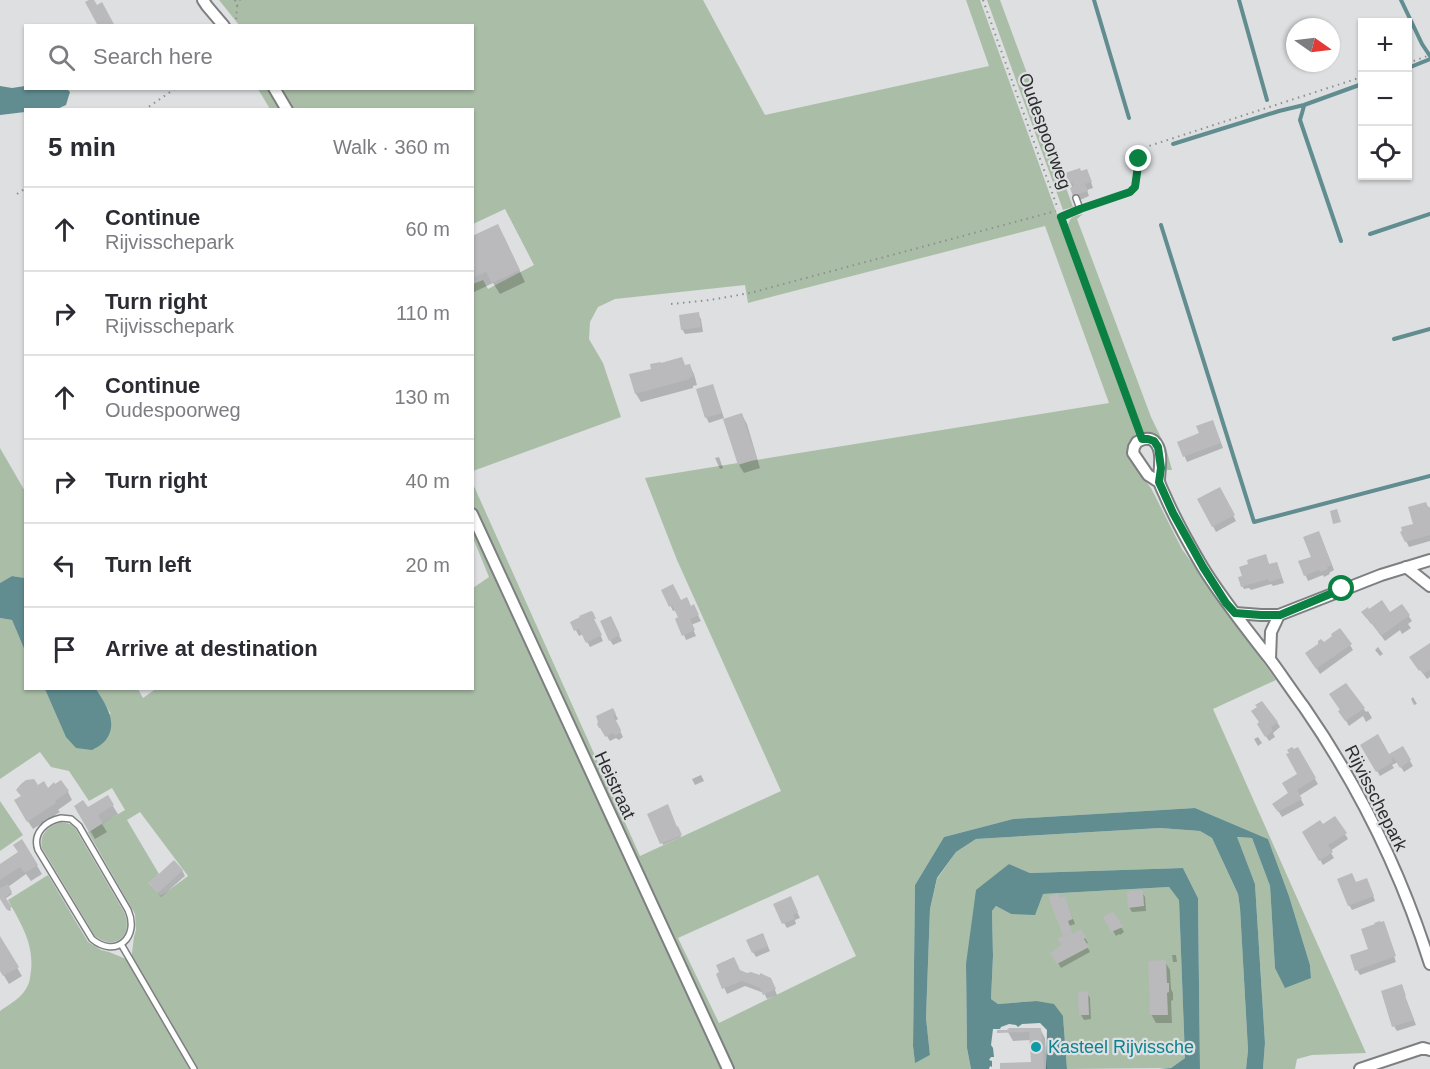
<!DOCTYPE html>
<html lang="en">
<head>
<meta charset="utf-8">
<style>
  :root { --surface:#fff; --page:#f7f7f7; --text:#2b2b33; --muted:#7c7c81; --line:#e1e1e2 }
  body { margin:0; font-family:Arial,sans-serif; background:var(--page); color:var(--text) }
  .controls { position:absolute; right:18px; top:18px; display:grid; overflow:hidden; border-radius:0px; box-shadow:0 2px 4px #0004 }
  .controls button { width:54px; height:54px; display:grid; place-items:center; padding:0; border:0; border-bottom:2px solid var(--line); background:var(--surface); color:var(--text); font:30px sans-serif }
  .compass { position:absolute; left:1286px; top:18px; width:54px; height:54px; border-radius:50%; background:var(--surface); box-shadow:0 2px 4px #0004; rotate:104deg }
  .stop { position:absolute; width:18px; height:18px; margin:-14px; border:4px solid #0b8043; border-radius:50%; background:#fff }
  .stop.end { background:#0b8043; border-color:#fff; box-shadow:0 2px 6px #0008 }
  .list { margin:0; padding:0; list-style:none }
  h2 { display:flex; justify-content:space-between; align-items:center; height:78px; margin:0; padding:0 24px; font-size:26px }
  h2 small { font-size:20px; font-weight:400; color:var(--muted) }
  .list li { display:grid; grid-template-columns:39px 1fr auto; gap:18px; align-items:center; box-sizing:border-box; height:84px; padding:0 24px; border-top:2px solid var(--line) }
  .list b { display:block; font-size:22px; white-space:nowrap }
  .list p { margin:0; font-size:20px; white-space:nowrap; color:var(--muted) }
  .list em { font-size:20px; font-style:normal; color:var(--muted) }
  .icon { flex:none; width:33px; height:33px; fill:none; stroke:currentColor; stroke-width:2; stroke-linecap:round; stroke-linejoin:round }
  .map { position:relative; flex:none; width:1430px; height:1069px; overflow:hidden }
  .search { position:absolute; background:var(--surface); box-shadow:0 2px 4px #0004; left:24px; top:24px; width:450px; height:66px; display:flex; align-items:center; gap:15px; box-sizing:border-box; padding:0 21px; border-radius:0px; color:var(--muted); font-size:22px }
  .panel { position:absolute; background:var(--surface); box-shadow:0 2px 4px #0004; left:24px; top:108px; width:450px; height:582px; border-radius:0px }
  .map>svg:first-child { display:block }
  .green { fill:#aabea7; fill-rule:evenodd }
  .water { fill:#618d90 }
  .shadow { fill:#0003 }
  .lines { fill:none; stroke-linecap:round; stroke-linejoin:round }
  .stream { stroke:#618d90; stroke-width:4 }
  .building { fill:#bab9bb }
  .lane-casing { stroke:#7d7f81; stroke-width:8 }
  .street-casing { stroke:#7d7f81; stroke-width:14 }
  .path { stroke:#8d8f90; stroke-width:2; stroke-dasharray:1.5 4.5; stroke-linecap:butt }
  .lane { stroke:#fff; stroke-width:5 }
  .street { stroke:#fff; stroke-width:10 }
  .route { stroke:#0b8043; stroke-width:8 }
  .culture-dot { fill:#0f9aa8; stroke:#dddfe1; stroke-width:2 }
  .labels { text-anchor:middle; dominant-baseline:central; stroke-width:4.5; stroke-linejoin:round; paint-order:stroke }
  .street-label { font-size:18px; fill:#2c2d2e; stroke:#dddfe1 }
  .culture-label { font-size:18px; fill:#0d838f; stroke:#dddfe1; text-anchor:start }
</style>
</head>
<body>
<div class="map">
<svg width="1430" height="1069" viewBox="0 0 1430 1069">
  <rect width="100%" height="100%" fill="#dddfe1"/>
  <path class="green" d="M219,0H703L765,115L989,66L966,0H980L1136,434L1131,441L1129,449L1131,457L1137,470L1151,488L1182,549L1276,680L1213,709L1366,1053L1312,1055L1297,1059L1295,1069H1263L1265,1043L1255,884L1236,837L1252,838L1270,886L1275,968L1311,978L1310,965L1289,896L1268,839L1195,808L1013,819L944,837L915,885L913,1046L915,1062L930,1055L926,1018L930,909L937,879L956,852L976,839L1160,828L1200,831L1212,838L1238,894L1240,908L1248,1050L1246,1069H1200L1198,898L1183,868L1030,873L1009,864L966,964L967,1048L971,1069H0V1011C10,1004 23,997 28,985C30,981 30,976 31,971C34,943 21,924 8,900L48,875L88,942L101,950L109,952L131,961L134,937L136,930L135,914L88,832L125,810L112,788L89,801L69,771L51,767L40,752L0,779V618L12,620L25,651L26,688L45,689L54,707L111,714L96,689H138L143,698L157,688H472L473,588L489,577L473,538V484L640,856L781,791L677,560L645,478L1109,403L1045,226L748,303L745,285L615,299L598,307L590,322L589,339L603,363L621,417L473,471V284L483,280L488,289L534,265L505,209L473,224L472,110L270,109L258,89L472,88V26L239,25ZM140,812L188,876L161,896L149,883L159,874L127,820ZM818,875L856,956L719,1023L678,938Z
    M987,0H1000L1060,163V171L1073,207L1063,210Z
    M1083,214L1077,219L1151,417L1166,448L1172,470H1167C1163,451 1166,438 1143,433L1068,225C1070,216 1075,216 1083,214Z
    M0,448L26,493L25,578L12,576L0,583Z
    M0,801L23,835L0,851Z
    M61,822L70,824L75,828L124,912C134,935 116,952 95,936L42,848C39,834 48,826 61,822Z
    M1169,887L1179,899L1185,1058L1171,1068L1067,1069L1063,1016L1036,1001L998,1004L991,999L993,956L992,911L996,906L1011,914L1043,894Z"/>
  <path class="water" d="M0,86L12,88L25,86L26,88L67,89L70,92L66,105L57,109L26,110L25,112L0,115Z
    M12,576L25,578V651L12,620L0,618V583Z
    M45,689H96C106,705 120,724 104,742C101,745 96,748 92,750L76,748L66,737Z
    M1195,808L1268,839L1289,896L1310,965L1311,978L1285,988L1275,968L1270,886L1252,838L1237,837L1255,884L1265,1043L1263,1069H1246L1248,1050L1240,908L1238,894L1212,838L1200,831L1160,828L976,839L956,852L937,878L930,909L926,1018L930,1055L915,1063L913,1046L915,885L944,837L1013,819Z
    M1009,864L1030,873L1183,868L1198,898L1200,1069H1159L1171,1068L1185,1058L1179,900L1169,887L1043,894L1035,915L1011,914L996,906L992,911L993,956L991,999L998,1004L1036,1001L1054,1004L1063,1016L1067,1069H1046L1047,1030L1040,1023L1022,1024L1018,1027L1016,1025L1009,1024L1001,1027L1000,1029H993L991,1045L993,1048L994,1057H991L989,1060L992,1061V1067L990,1066L989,1069H971L967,1048L966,964L976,890Z"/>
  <path class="shadow" d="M1081,173L1089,176L1093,188L1087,190L1089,196L1078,201L1070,182Z
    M504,237L525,282L500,294L493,283L472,293V238Z
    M698,314L701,319L703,332L685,334L682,329Z
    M689,365L694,374L697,385L693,386V388L641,402L636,394L631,375L653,370Z
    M712,386L715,391L724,418L709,423L706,417Z
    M742,415L747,424L760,468L744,473L739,465Z
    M1215,427L1223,448L1187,462L1179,443Z
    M719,457L723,468L720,469L715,458Z
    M1219,489L1236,521L1216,532L1199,499Z
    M1426,504L1430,509V541L1409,547L1406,541Z
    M1321,538L1334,570L1329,573L1330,574L1324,577L1323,575L1308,581L1300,562L1313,558Z
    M1265,556L1270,566L1277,563L1284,583L1273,586L1271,584L1251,590L1249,588L1244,589L1241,584L1250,565Z
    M663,590L691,607L693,606L701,621L691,625L696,636L686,640L684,635L680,618L676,610L673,611Z
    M1402,606L1412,621L1408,624L1411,628L1402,634L1400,630L1385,641L1372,623L1371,624L1366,617L1369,611L1390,614Z
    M593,618L603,641L590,647L583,634L579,636L572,623Z
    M610,618L622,641L613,645L610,640Z
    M1320,644L1350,645L1353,650L1320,674L1307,653Z
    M1430,644V677L1427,679L1411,657Z
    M1378,647L1383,654L1380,656L1375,650Z
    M1346,685L1366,712L1368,711L1372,718L1366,722L1363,716L1349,726L1340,711Z
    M1413,697L1417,704L1414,705L1411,699Z
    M613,710L618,719L615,721L623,737L619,740L616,738L610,741L605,733H603L598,724Z
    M1277,722L1280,727L1273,733L1275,737L1269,741L1262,730Z
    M1258,737L1262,743L1258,746L1254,739Z
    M1362,745L1389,756L1402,748L1413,766L1404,772L1398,762L1392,765L1394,768L1380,776Z
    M1297,749L1318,784L1299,796L1304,805L1282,817L1274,804L1290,794L1299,774Z
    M701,775L704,781L695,785L692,779Z
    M37,787L48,791L68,792L72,800L58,810L60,812L33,829L20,809L22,797Z
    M107,797L118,814L102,824L107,832L95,839L76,806L87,809Z
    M649,815L677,828L681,837L663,845Z
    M1335,818L1348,839L1330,851L1334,858L1323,865L1304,832L1322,826Z
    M22,841L42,874L31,881L26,874L8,887L12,894L5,899L11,910L9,911L0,896V865L19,853Z
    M182,870L185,876L161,897L151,883Z
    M1356,884L1369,885L1375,901L1352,910L1349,905Z
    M1142,892L1145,897L1146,911L1132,912L1129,907Z
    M1058,897L1067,903L1075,924L1069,926L1073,936L1081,931L1088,943L1086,944L1090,952L1061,968L1052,953L1063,946L1065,936Z
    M793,903L800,918L795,920L796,924L787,928L784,923Z
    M1113,913L1124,932L1120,935L1119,934L1116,936L1105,917Z
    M1384,927L1396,962L1360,975L1357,970Z
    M0,939L22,976L9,984L0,969Z
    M765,940L770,951L756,957L753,952Z
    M1172,955H1176L1177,962H1173Z
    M1165,962L1170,970L1171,989L1173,993V1000L1171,1001L1172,1023H1156L1151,1014Z
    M740,972L773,985L777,995L767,999L764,993L745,986L727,994L718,974Z
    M1401,986L1416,1025L1397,1031L1394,1026Z
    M1087,993L1090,998L1091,1019L1084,1020L1081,1015Z
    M1040,1029L1045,1038L1047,1069H1001L1032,1063L1031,1040L1013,1041L1008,1032Z"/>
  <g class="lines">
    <path class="stream" d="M1094,0L1129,118
      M1239,0L1267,100
      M1401,0L1422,44L1430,56
      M1408,68L1430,59
      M1304,106L1300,120L1341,241
      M1173,144L1279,111L1304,105L1362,84
      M1161,225L1254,522L1430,476
      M1370,234L1430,214
      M1394,339L1430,329"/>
  </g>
  <path class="building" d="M89,0H94L97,5L102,2L115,26H98L85,2Z
    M1080,168L1081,171L1087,169L1092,182L1085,184L1088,191L1073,196L1070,188L1074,186L1072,182L1069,183L1065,173Z
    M498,224L520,270L492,283L486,272L472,278V236Z
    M699,312L701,327L681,330L679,315Z
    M682,357L685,365L690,364L694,376L689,378L690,379L635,394L629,374L651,369L650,364L661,362V363Z
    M713,384L722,413L705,418L696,389Z
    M742,413L757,459L738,465L723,419Z
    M1213,420L1221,443L1183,457L1177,442L1199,433L1196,426Z
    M1220,487L1235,515L1212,527L1197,499Z
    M1426,502L1428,508L1430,507V535L1405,542L1400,532L1402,531L1401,527L1413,524L1408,507Z
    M1337,509L1341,522L1333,524L1330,511Z
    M1319,531L1332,565L1327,567L1328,569L1320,572L1319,570L1304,576L1298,561L1311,557L1303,537Z
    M1266,554L1269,564L1277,562L1282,578L1269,582L1268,579L1241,587L1238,577L1242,576L1239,567L1248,564L1247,560Z
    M673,584L681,600L687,597L691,606L694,604L699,615L690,619L695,630L682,636L675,619L678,617L672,605L669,607L661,590Z
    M1382,600L1390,612L1402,604L1410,615L1381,636L1368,619H1367L1361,612L1368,607L1369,609Z
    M591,611L593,612L596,619H594L602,635L586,643L579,629L574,631L570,622L580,617L579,616Z
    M611,616L620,635L609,641L600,621Z
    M1340,628L1352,644L1316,669L1305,653L1318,644V641L1321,639L1324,642L1332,636L1331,634Z
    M1430,643V670L1423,674L1420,670L1419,671L1409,657Z
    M1346,683L1365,708L1345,721L1338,711L1340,710L1329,694Z
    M1262,701L1278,722L1271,727L1273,731L1265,737L1257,724L1259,722L1251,711L1257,707L1255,705Z
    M613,708L616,714L613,715L621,730L620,733L615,736L613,733L605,737L601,728H599L597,724L598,722L596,716Z
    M1378,734L1389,754L1403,746L1411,760L1400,768L1393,757L1391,759L1393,762L1376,772L1360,745Z
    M1292,747L1294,749L1298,747L1316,778L1297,790L1302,799L1278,812L1272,804L1288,793L1282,783L1297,774L1286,754L1289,753L1287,750Z
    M34,779L38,785L44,781L48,788L54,782L55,784L61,780L69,791L55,801L56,803L27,822L14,800L21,796L16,790L21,784L26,780Z
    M108,795L114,805L98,815L103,823L89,832L74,806L83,800L88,807Z
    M668,804L677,827L678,826L682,835L660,844L647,814Z
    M1335,816L1347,833L1328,845L1333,852L1319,861L1302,832L1320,820L1323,824Z
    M22,839L38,865L25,873L20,867L0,880V864L18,852L13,845Z
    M174,860L183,870L158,893L149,883Z
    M1352,873L1356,882L1367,878L1374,896L1348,906L1337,879Z
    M8,884L12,892L5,897L12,907L7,910L0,899V888Z
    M1143,890L1144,906L1128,908L1127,891Z
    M1058,893L1060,898L1065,896L1073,919L1068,921L1073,934L1081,929L1086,937L1084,939L1089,947L1057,964L1050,953L1061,945L1057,939L1063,936L1050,902L1049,896Z
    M791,896L798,912L793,915L795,919L782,924L773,904Z
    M1113,911L1123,927L1111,932L1103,917Z
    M1380,921L1381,922L1384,921L1396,956L1355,971L1350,955L1368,949L1361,929L1375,924L1374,923Z
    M763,933L768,946L752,953L746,940Z
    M0,936L19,967L3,976L0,971Z
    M734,957L740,970L747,973L751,972L760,975V973L771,978L776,989L763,995L760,988L742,981L722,989L716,974L719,972L716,965Z
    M1166,960L1167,983H1169V992L1167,993L1168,1015H1150L1148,961Z
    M1402,984L1406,996H1405L1414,1020L1392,1027L1381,991Z
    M1088,991L1089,1015H1079L1078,992Z
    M1009,1028H1041L1044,1069H1000V1063L1031,1062L1029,1032L997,1033V1030H1007Z"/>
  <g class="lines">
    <defs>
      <path id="lane" d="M1061,217L1080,209L1076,198
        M61,818L71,819L79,826L128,910C140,937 116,959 92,939L38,850C32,833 46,821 61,818Z
        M121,944L194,1069"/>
      <path id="street" d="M203,0L207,6L224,26
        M274,88L287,110
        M1159,482L1148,475L1133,453L1134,447L1137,442C1142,439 1149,437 1154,441C1164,450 1159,470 1159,481C1160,486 1164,493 1166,498C1176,521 1189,544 1202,566C1222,599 1246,628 1269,658C1281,674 1292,691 1304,707C1358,785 1401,872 1430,964
        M472,514L728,1069
        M1406,567L1430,586
        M1235,613L1261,615H1279L1381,575L1430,560
        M1270,659L1271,632L1279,615
        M1360,1069L1423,1048L1430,1050"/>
    </defs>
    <use href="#lane" class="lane-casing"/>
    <use href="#street" class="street-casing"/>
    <path class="path" d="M235,0L237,6L236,23
      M983,0L1058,209
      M237,6L240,0
      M1408,63L1430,55
      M144,110L176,88
      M17,194L26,188
      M1088,206L1130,192C1144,180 1132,159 1149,146L1362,77
      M1064,226L1138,429
      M671,304L710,300L750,293L1056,211"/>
    <use href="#lane" class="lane"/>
    <use href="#street" class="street"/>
  </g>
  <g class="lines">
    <path class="route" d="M1139,159L1135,187L1130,192L1080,209L1061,217L1142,439H1148L1154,441L1158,447L1161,468L1159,482L1173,513L1203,567L1226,603L1235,613L1261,615H1280L1342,589"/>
  </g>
  <circle class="culture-dot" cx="1036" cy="1047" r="6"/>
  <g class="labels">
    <g class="street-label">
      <text transform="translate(1045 131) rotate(70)">Oudespoorweg</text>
      <text transform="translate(615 785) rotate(65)">Heistraat</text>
      <text transform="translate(1376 798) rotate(63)">Rijvisschepark</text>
    </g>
    <g class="culture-label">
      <text x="1048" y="1047">Kasteel Rijvissche</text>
    </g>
  </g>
</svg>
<div class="controls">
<button>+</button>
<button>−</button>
<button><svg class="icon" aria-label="locate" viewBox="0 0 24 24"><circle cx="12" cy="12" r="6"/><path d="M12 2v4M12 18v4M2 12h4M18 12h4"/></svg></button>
</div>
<svg class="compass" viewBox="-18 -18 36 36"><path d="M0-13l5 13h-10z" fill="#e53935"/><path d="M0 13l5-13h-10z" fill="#7c7c81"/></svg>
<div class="stop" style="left:1342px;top:589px"></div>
<div class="stop end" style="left:1139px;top:159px"></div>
<div class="search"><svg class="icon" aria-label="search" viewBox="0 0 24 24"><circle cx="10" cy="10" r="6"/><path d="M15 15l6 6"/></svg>Search here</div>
<section class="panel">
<h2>5 min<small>Walk · 360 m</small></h2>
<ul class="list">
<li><svg class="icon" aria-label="ahead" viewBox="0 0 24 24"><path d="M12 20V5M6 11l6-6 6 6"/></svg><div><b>Continue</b><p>Rijvisschepark</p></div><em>60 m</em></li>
<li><svg class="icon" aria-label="right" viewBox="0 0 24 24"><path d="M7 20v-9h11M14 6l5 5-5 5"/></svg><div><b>Turn right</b><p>Rijvisschepark</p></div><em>110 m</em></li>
<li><svg class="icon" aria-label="ahead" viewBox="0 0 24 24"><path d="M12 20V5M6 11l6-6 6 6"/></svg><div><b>Continue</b><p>Oudespoorweg</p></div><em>130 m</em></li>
<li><svg class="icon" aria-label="right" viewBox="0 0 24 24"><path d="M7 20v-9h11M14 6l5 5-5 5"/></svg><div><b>Turn right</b></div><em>40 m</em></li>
<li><svg class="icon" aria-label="left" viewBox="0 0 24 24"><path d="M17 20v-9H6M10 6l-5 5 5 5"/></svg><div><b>Turn left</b></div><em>20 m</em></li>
<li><svg class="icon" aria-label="arrive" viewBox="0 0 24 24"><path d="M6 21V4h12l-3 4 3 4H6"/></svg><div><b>Arrive at destination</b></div></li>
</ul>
</section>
</div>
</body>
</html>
